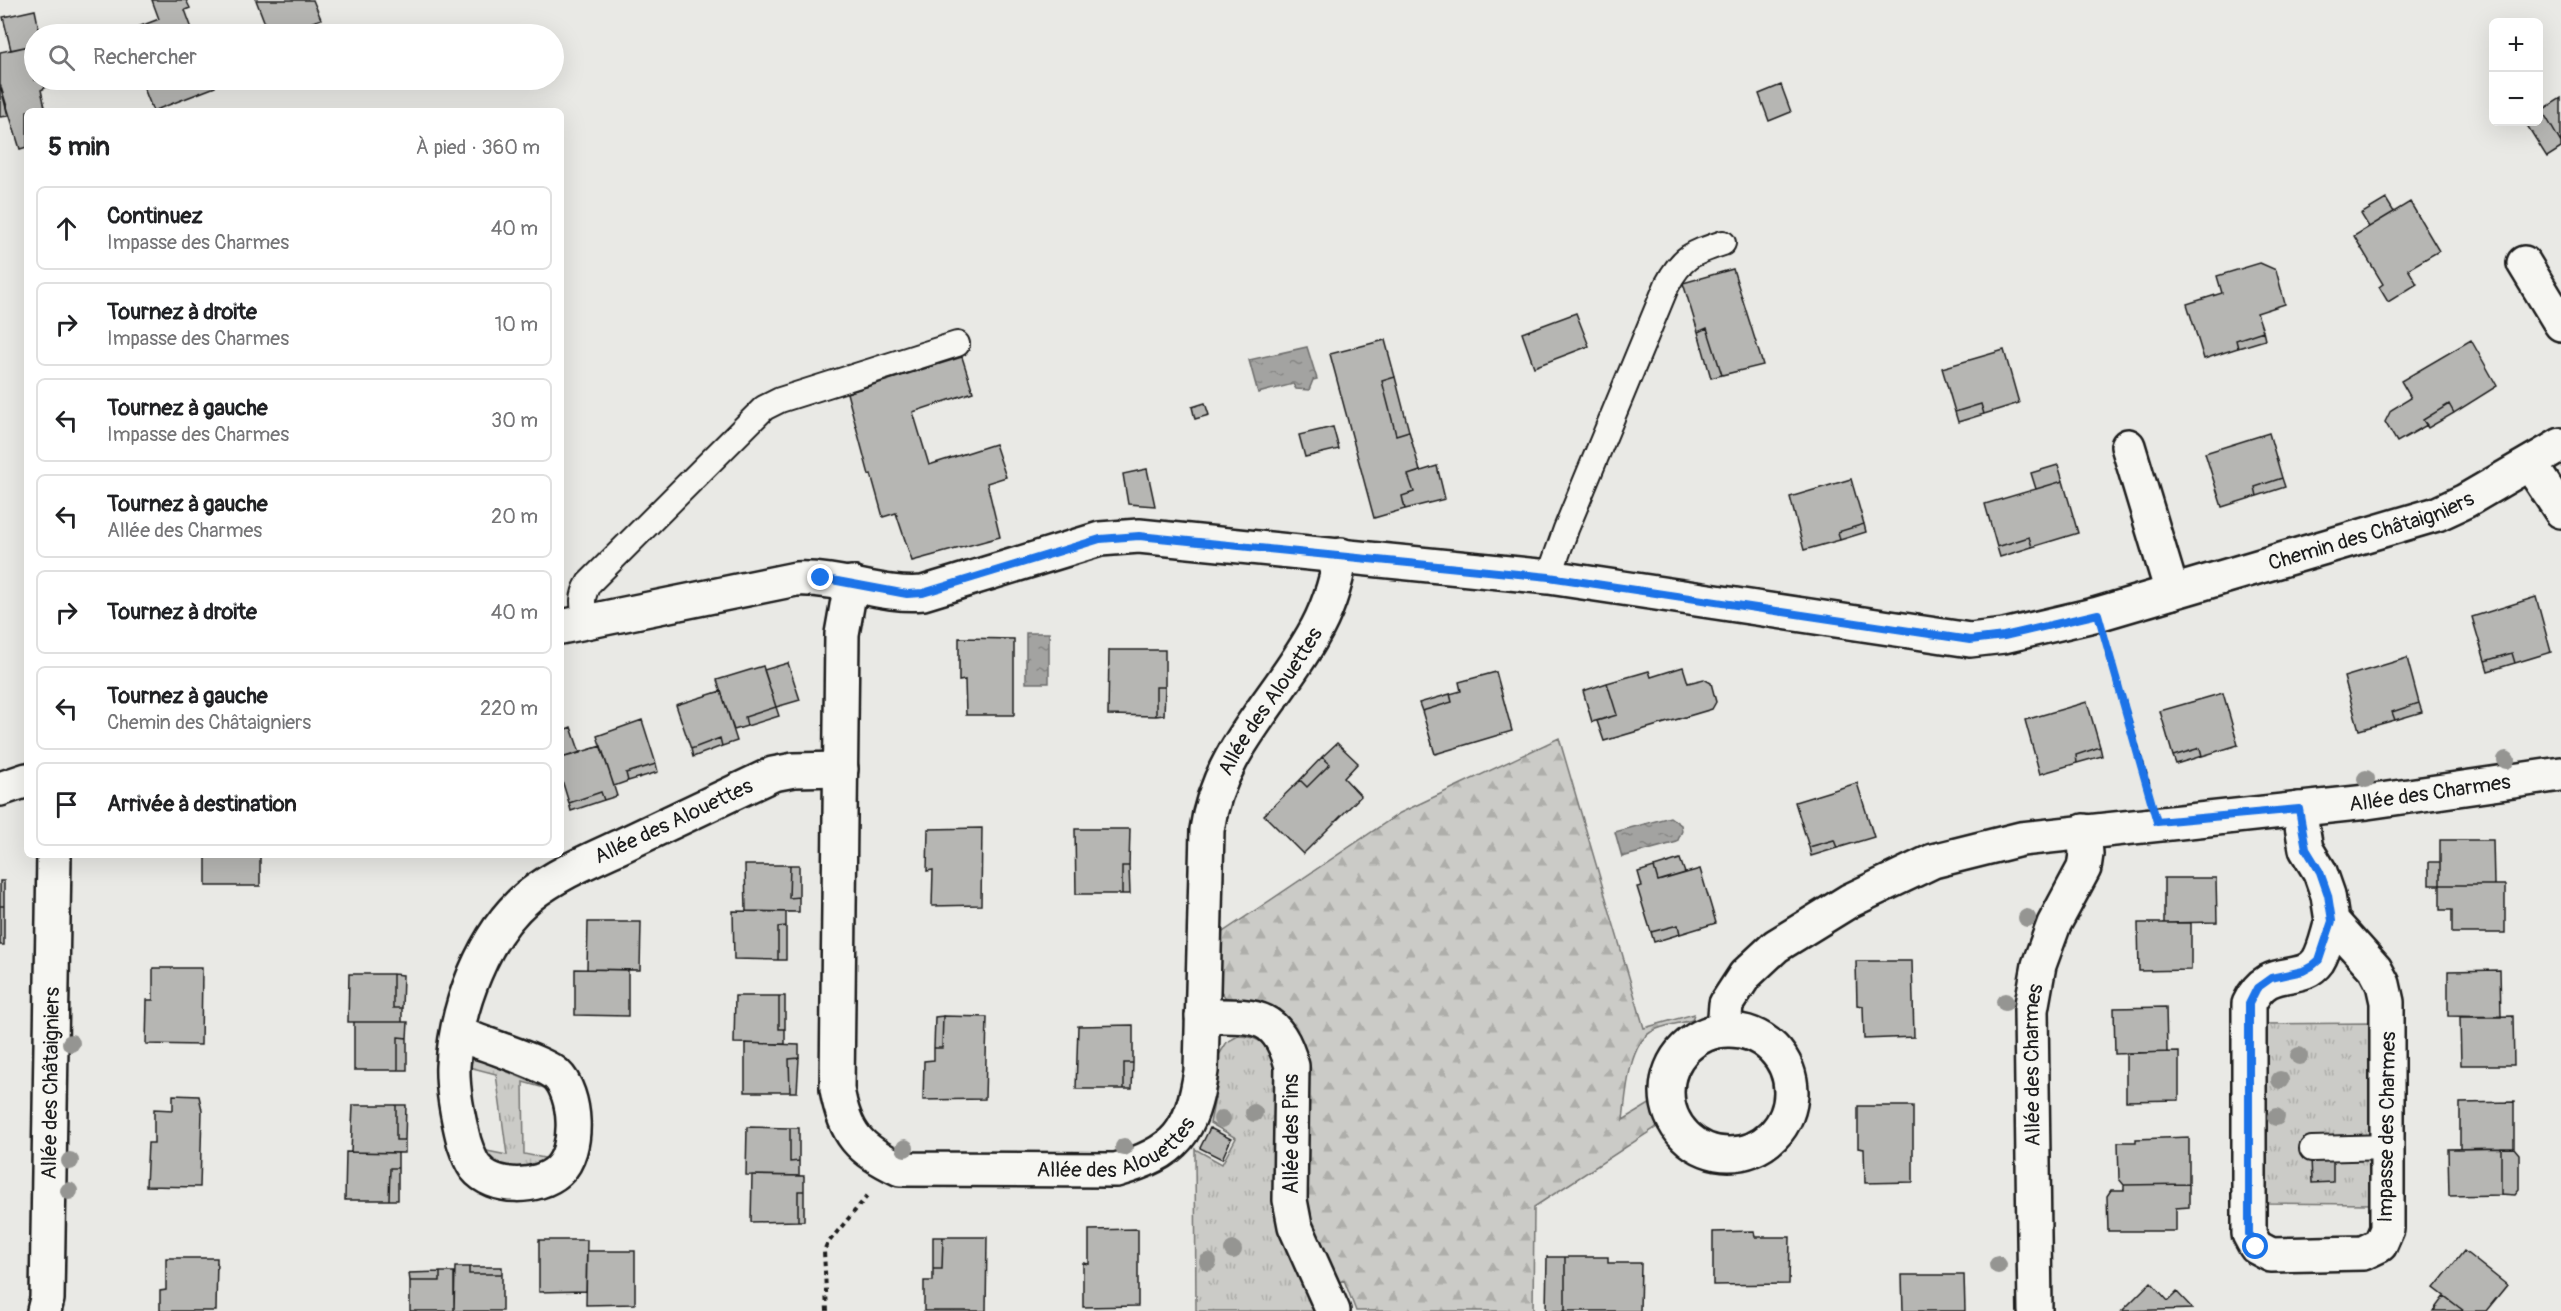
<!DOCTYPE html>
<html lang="fr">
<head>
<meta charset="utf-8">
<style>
  :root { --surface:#fff; --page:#f2f2f2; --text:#202124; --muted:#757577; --line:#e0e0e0 }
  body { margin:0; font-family:Pangolin,sans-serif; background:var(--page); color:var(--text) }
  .controls { position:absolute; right:18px; top:18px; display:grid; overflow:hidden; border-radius:9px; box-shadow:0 6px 24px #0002 }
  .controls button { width:54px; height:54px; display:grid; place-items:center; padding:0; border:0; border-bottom:2px solid var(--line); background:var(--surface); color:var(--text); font:30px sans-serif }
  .stop { position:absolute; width:18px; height:18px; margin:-14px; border:4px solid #1a73e8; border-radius:50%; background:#fff }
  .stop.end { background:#1a73e8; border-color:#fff; box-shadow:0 2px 6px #0008 }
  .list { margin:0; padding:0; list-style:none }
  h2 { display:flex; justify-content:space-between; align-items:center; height:78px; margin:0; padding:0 24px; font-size:26px }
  h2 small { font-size:20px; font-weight:400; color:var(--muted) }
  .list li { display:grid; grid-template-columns:39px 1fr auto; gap:18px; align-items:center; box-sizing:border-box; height:84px; margin:0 12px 12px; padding:0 12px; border:2px solid var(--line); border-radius:9px }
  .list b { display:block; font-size:22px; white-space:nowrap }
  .list p { margin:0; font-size:20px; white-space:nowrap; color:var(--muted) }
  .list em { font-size:20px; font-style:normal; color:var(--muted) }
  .icon { flex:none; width:33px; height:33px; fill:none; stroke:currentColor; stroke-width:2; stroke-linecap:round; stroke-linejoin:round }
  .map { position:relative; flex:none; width:2561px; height:1311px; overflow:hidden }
  .search { position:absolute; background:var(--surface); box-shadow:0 6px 24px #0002; left:24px; top:24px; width:540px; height:66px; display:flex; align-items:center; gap:15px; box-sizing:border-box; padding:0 21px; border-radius:33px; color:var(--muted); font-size:22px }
  .panel { position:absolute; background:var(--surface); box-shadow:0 6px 24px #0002; left:24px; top:108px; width:540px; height:750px; border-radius:9px }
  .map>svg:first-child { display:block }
  .forest { fill:url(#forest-firs); stroke:#747472; stroke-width:1.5 }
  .park { fill:url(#park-tufts); stroke:#747472; stroke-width:1.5 }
  .water { fill:url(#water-ripples); stroke:#6d6d6c; stroke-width:1.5 }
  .building { fill:#b6b6b3; stroke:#1c1c1c; stroke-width:1.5 }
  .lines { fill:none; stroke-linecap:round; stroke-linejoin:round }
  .service-casing { stroke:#1c1c1c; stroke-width:28 }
  .minor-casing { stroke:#1c1c1c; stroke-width:38 }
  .path { stroke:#1c1c1c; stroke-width:4; stroke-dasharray:4.5 4.5; stroke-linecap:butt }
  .service { stroke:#f6f6f2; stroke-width:24 }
  .minor { stroke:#f6f6f2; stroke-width:33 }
  .tree { fill:#959592 }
  .route { stroke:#1a73e8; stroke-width:8 }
  .labels { text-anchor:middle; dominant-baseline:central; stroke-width:4.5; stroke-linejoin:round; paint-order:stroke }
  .street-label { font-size:21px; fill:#1c1c1c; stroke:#f6f6f2 }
</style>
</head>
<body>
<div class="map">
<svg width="2561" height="1311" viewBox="0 0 2561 1311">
  <defs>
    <pattern id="forest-firs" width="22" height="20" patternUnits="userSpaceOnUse" patternTransform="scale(1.5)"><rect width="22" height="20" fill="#cbcbc7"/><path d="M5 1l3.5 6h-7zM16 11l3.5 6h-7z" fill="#aeaeaa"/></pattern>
    <pattern id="park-tufts" width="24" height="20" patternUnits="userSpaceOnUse" patternTransform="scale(1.5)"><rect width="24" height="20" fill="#cbcbc7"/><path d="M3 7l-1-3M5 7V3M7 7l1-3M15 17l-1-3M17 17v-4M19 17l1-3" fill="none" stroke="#aeaeaa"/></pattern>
    <pattern id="water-ripples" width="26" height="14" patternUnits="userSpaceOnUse" patternTransform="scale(1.5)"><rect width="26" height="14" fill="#a3a3a1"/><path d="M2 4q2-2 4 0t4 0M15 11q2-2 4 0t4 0" fill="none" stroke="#848482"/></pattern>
  </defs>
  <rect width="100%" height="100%" fill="#e9e9e5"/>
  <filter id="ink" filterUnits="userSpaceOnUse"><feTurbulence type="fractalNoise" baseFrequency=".0167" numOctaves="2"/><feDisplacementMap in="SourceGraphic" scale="12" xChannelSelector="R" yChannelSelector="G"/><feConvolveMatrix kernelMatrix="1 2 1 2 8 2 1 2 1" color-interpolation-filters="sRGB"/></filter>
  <g filter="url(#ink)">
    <path class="forest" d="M1559,738L1644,1028L1694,1014L1692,1020C1680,1024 1661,1025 1651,1032C1628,1046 1626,1096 1623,1120L1656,1100L1660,1125L1534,1207L1533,1311H1356L1344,1280L1335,1284L1304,1204L1306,1065L1302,1045L1293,1029L1225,997L1218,987L1217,936L1400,813Z"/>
    <path class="park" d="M2375,1023L2373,1204L2265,1203L2263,1024Z
      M1238,1036C1261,1036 1271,1047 1276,1069V1219L1314,1311H1196L1195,1149L1222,1164L1236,1138L1210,1123L1218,1083L1219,1055L1227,1042Z
      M477,1059L548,1089L523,1082L524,1154L549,1159C531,1173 492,1176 482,1150L507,1155L496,1074L469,1067L473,1060Z"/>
    <path class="water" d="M1307,347L1317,379L1313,380L1309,390L1296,389L1293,384L1258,393L1249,360Z
      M1026,633H1049V683H1026Z
      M1670,817L1681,825L1682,831L1677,842L1622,857L1615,832Z"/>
    <path class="building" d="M152,0H186L190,8L185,10L194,34H141L138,27L159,19Z
      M256,0H313L321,19L305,25L309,34H269Z
      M35,10L40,34H34V45L11,50L3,17Z
      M34,45V80H43L45,88L41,90L46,111H27V147L20,149L0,84V52Z
      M152,80H212L215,87L153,111L142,83Z
      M0,84L8,116L0,117Z
      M1781,85L1791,112L1769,121L1759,94Z
      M2561,98V143L2542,110Z
      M2542,110L2561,143V148L2547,157L2525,122H2538V112Z
      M2386,199L2394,212L2369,227L2361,214Z
      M2410,202L2439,251L2408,269L2417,284L2388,302L2379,287L2383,284L2354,236Z
      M2260,263L2276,270L2285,304L2257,313L2263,331L2236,340L2238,348L2204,359L2187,304L2222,293L2217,276Z
      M1733,269L1763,365L1722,375L1707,328L1698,332L1683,283Z
      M1576,313L1589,346L1534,367L1522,333Z
      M1707,328L1722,375L1711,378L1698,332Z
      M2263,331L2265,340L2238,348L2236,340Z
      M1385,340L1395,377L1382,381L1396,435L1409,431L1420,471L1408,475L1414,492L1402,496L1405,509L1374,518L1330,354Z
      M2471,340L2497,386L2454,413L2449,404L2423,420L2427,425L2397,442L2385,422L2391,410L2411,398L2401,381Z
      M2004,350L2019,403L1984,414L1981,404L1955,412L1942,368Z
      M962,357L973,392L913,412L929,465L995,444L1006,477L987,483L1000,537L912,561L896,513L883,517L871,474L869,475L847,393Z
      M1395,377L1409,431L1396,435L1382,381Z
      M1205,403L1209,415L1195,419L1192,407Z
      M1981,404L1984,414L1958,422L1955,412Z
      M2449,404L2454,413L2428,428L2423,420Z
      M1333,427L1339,449L1305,457L1299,435Z
      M2269,433L2282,478L2255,487L2257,496L2222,507L2205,453Z
      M2058,465L2063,481L2036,489L2031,473Z
      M1437,466L1445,499L1405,509L1402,496L1414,492L1408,475Z
      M1147,469L1155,506L1128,504L1123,474Z
      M2282,478L2285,487L2257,496L2255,487Z
      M1851,479L1864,524L1838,532L1840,540L1804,550L1790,497Z
      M2063,481L2078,533L2032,547L2029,537L1997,547L1985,504Z
      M1864,524L1866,532L1840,540L1838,532Z
      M2029,537L2032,547L2000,557L1997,547Z
      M2536,597L2551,652L2515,663L2512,653L2485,661L2472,617Z
      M959,638L1014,639V715H966L965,680L959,681Z
      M1109,650H1165V687H1156V716L1108,715Z
      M2512,653L2515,663L2488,671L2485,661Z
      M2407,658L2419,703L2392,712L2395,720L2359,730L2344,677Z
      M788,663L800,700L776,707L764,670Z
      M763,666L776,707L745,717L747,726L734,730L717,680Z
      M1683,667L1688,683L1704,679L1711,683L1716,702L1712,709L1604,741L1597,721L1617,715L1607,683L1649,671L1651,677Z
      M1496,672L1512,731L1435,754L1422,711L1452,702L1450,694L1461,691L1459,682Z
      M1607,683L1617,715L1592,722L1583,691Z
      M1156,687H1165L1164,715L1156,716Z
      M721,691L737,741L722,746L720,738L691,749L676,705Z
      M2223,693L2238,745L2202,756L2200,748L2173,756L2160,711Z
      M1450,694L1452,702L1422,711L1419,703Z
      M2087,702L2100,747L2076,755L2077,763L2040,774L2025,720Z
      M2419,703L2422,712L2395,720L2392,712Z
      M776,707L779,716L747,726L745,717Z
      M642,720L656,764L626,773L628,781L614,786L597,736Z
      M571,727L580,753L561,758V731Z
      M720,738L722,746L693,757L691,749Z
      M1337,743L1358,763L1344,778L1361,796L1303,854L1264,815L1300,780L1307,787L1330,764L1322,757Z
      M601,746L617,796L604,800L601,792L569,803L561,777V758Z
      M2100,747L2102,756L2077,763L2076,755Z
      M2200,748L2202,756L2176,764L2173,756Z
      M1322,757L1330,764L1307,787L1300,780Z
      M656,764L658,772L628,781L626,773Z
      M1857,783L1874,837L1837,848L1834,840L1809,847L1795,802Z
      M601,792L604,800L571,811L569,803Z
      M982,828L981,905L932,906L933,870L927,871L928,829Z
      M1075,829H1130L1129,866H1122V894H1076Z
      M1834,840L1837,848L1811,856L1809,847Z
      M2440,840H2493L2494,885H2440Z
      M206,855H260V886H206Z
      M1680,859L1685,873L1658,881L1654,867Z
      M2429,862H2440V885H2429Z
      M745,865H790L789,898L799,897V912L746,911Z
      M790,865H799V897L789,898Z
      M1122,866H1129L1130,894H1122Z
      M1654,867L1658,881L1700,869L1716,923L1680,934L1678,925L1651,932L1637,887L1642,886L1638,872Z
      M2164,878H2216L2217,922L2164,923Z
      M0,881H4V906H0Z
      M2440,885H2505V933H2452V910H2440Z
      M0,906H4V945H0Z
      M733,911L786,912V926L778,927V960L734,959Z
      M588,922H641L640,970L587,969Z
      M2138,923H2191V970L2139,971Z
      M1678,925L1680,934L1654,942L1651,932Z
      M786,926V960H778V927Z
      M1856,961H1912L1914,1037L1864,1039L1863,1006L1857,1005Z
      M153,968H202L201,1045L146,1044L147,1000H153Z
      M575,969L628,970V1016L575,1015Z
      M2500,970L2501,1017L2448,1016V971Z
      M349,974H393V1008H402V1022H348Z
      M393,974L403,975L402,1008H393Z
      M735,996H779V1029H785V1044L734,1043Z
      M779,996H785V1029H779Z
      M2166,1007L2167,1052L2115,1054L2114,1008Z
      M943,1016L942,1048H934L935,1017Z
      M943,1016L987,1017L985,1099L923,1100L924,1061L934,1060V1048H942Z
      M2513,1016L2514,1065H2461L2460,1017Z
      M354,1022H408L407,1038L398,1037V1070H354Z
      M1133,1025V1063H1124V1089H1076L1078,1026Z
      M398,1037L407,1038V1070H398Z
      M745,1043L799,1045V1058L789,1059L790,1092H745Z
      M2179,1052V1100L2126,1101V1053Z
      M799,1058L797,1092H790L789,1059Z
      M1124,1063H1133L1132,1089H1124Z
      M173,1095L199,1096L202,1110L200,1187L146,1186L148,1143H154V1109L173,1110Z
      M2514,1102V1148L2460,1149V1103Z
      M353,1105H396V1140H405V1153L351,1152Z
      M396,1105H406L405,1140H396Z
      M1858,1106H1913V1182L1865,1183L1864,1149L1858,1148Z
      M747,1127L790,1128V1162L799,1161V1176L746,1175Z
      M790,1128H799V1161L790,1162Z
      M1210,1128L1231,1139L1222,1159L1200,1148Z
      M2189,1137V1184L2124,1185L2119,1179L2118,1142H2136V1139Z
      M2501,1148V1195L2449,1196L2448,1149Z
      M2501,1148H2514L2519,1154V1190L2515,1195L2501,1194Z
      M346,1152L398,1153V1168H390L389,1200H345Z
      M2311,1157L2333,1158V1182L2312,1183Z
      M390,1168H398V1200H389Z
      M752,1175L804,1176V1191H798V1221L751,1222Z
      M2189,1184V1207L2176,1208V1231H2108L2107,1196L2111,1190H2124V1185Z
      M798,1191H804V1221H798Z
      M1138,1229V1306L1083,1307V1263L1089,1264V1230Z
      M1754,1231L1755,1237H1790L1789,1284L1713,1285V1232Z
      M933,1237H943L942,1269H933Z
      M943,1237H987L986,1311H924V1281H933V1269H942Z
      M539,1240H587L586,1291L539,1292Z
      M587,1251H635V1304L586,1305Z
      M2464,1251L2507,1285L2486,1311H2464L2434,1288Z
      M1547,1257H1565V1311H1546Z
      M1565,1257H1608V1263H1641L1640,1311H1565Z
      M166,1258H217L216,1311H160V1291L166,1290Z
      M455,1267H469V1274H502V1311H454Z
      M469,1267H502V1274H469Z
      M440,1272V1281H410L409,1273Z
      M440,1272H454V1311H410V1281H440Z
      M1902,1275H1964L1965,1311H1903Z
      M2151,1282L2168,1301L2177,1292L2193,1309L2122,1311Z
      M2444,1296L2464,1311H2433Z"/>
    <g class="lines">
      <defs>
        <path id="service" d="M1549,577L1566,529L1667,285C1682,256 1693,253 1723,243
          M586,622C583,606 580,598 589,583L764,408L780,400L957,344
          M2312,1149L2388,1147"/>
        <g id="minor">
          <path d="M2524,263L2561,324"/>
          <path d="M2128,446L2172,592"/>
          <path d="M2530,464L2561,511"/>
          <path id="s1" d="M851,583L842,634L837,1089C845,1135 859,1149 900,1169L1116,1170C1176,1153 1192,1132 1201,1071L1207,830C1217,754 1275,702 1312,637C1327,612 1336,584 1341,555"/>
          <path id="s2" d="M561,627L796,579C841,577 883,597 923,593L1100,539L1139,536L1549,577L1970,640L2004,636L2098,614L2437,514L2465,501L2561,445"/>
          <path d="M0,789L27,780"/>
          <path d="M2299,809L2306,849L2320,872L2328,895L2332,921L2375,969L2383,984L2387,1002V1229L2380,1245L2363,1253L2271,1255L2256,1247L2249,1234V1004C2268,962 2300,986 2318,961C2325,950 2328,933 2332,921"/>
          <path d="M1202,1016C1253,1016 1277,1011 1292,1066L1290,1200L1295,1226L1333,1311"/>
          <path id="s3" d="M1724,1029L1726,1004L1745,975L1776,946L1849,901L1933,861L2021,839L2367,802L2561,774"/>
          <circle cx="1729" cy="1092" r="62"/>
          <path id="s4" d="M459,1034C480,1043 542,1062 556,1074C577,1093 580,1151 558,1171C538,1189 493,1190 475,1167C470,1160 467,1151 464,1142C458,1118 452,1091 453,1066C456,1008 483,934 529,896C558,873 593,859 625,844C674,821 724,797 773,774L794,770L841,769"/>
          <path id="s5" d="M44,1311L47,1299L54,855"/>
          <path id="s6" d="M2035,1311L2031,1010L2039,965L2054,924L2084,868L2086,854L2084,831"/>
        </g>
      </defs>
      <use href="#service" class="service-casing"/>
      <use href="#minor" class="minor-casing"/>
      <path class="path" d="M2108,650L2150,789
        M827,1311L824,1251L827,1244L869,1194"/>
      <use href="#service" class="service"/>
      <use href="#minor" class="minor"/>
    </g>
    <g class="tree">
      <circle cx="2506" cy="760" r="9"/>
      <circle cx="2366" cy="779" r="9"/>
      <circle cx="2027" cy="918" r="9"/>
      <circle cx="2005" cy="1002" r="9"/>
      <circle cx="71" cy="1043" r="9"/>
      <circle cx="2299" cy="1056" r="9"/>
      <circle cx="2280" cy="1080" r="9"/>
      <circle cx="1254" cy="1113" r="9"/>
      <circle cx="2276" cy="1117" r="9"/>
      <circle cx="1222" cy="1119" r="9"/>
      <circle cx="1124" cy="1147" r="9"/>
      <circle cx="905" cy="1148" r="9"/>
      <circle cx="70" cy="1161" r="9"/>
      <circle cx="69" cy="1191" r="9"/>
      <circle cx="1233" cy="1250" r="9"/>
      <circle cx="1208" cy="1262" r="9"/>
      <circle cx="1998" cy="1265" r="9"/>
    </g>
  </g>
  <g class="lines" filter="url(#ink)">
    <path class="route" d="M821,578L907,594L923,593L1100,539L1139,536L1549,577L1970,640L2004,636L2098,614L2157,822L2299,809L2306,849L2320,872L2328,895L2332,921L2319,960L2312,966L2303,971L2271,978L2257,988L2249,1004V1234L2256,1247"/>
  </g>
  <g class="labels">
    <g class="street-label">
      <text stroke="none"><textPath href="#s2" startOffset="1846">Chemin des Châtaigniers</textPath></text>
      <text stroke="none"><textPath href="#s1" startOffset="1358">Allée des Alouettes</textPath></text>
      <text stroke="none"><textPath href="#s3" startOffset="783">Allée des Charmes</textPath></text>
      <text stroke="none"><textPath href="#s4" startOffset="759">Allée des Alouettes</textPath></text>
      <text stroke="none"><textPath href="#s6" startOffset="246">Allée des Charmes</textPath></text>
      <text stroke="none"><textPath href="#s5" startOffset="228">Allée des Châtaigniers</textPath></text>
      <text transform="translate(2387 1127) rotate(-89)">Impasse des Charmes</text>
      <text transform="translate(1291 1134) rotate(-90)">Allée des Pins</text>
      <text stroke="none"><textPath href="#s1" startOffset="837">Allée des Alouettes</textPath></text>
    </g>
  </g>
</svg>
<div class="controls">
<button>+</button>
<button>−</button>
</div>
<div class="stop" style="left:2256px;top:1247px"></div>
<div class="stop end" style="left:821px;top:578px"></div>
<div class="search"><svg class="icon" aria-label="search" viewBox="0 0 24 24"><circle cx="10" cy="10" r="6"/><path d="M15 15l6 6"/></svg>Rechercher</div>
<section class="panel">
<h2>5 min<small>À pied · 360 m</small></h2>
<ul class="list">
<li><svg class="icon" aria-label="ahead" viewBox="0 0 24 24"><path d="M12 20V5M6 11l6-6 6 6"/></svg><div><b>Continuez</b><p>Impasse des Charmes</p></div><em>40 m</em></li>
<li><svg class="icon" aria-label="right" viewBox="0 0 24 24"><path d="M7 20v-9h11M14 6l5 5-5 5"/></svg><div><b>Tournez à droite</b><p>Impasse des Charmes</p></div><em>10 m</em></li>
<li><svg class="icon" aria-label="left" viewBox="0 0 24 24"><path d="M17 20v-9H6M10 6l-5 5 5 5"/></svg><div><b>Tournez à gauche</b><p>Impasse des Charmes</p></div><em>30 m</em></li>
<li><svg class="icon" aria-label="left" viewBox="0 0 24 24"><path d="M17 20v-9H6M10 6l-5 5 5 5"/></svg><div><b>Tournez à gauche</b><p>Allée des Charmes</p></div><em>20 m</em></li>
<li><svg class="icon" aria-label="right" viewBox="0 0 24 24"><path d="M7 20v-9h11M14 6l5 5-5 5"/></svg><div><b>Tournez à droite</b></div><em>40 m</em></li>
<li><svg class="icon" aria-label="left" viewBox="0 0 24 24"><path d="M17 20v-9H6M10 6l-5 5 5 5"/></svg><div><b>Tournez à gauche</b><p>Chemin des Châtaigniers</p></div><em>220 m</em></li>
<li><svg class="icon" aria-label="arrive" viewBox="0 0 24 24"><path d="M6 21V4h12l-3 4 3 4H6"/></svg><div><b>Arrivée à destination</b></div></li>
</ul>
</section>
</div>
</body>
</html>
